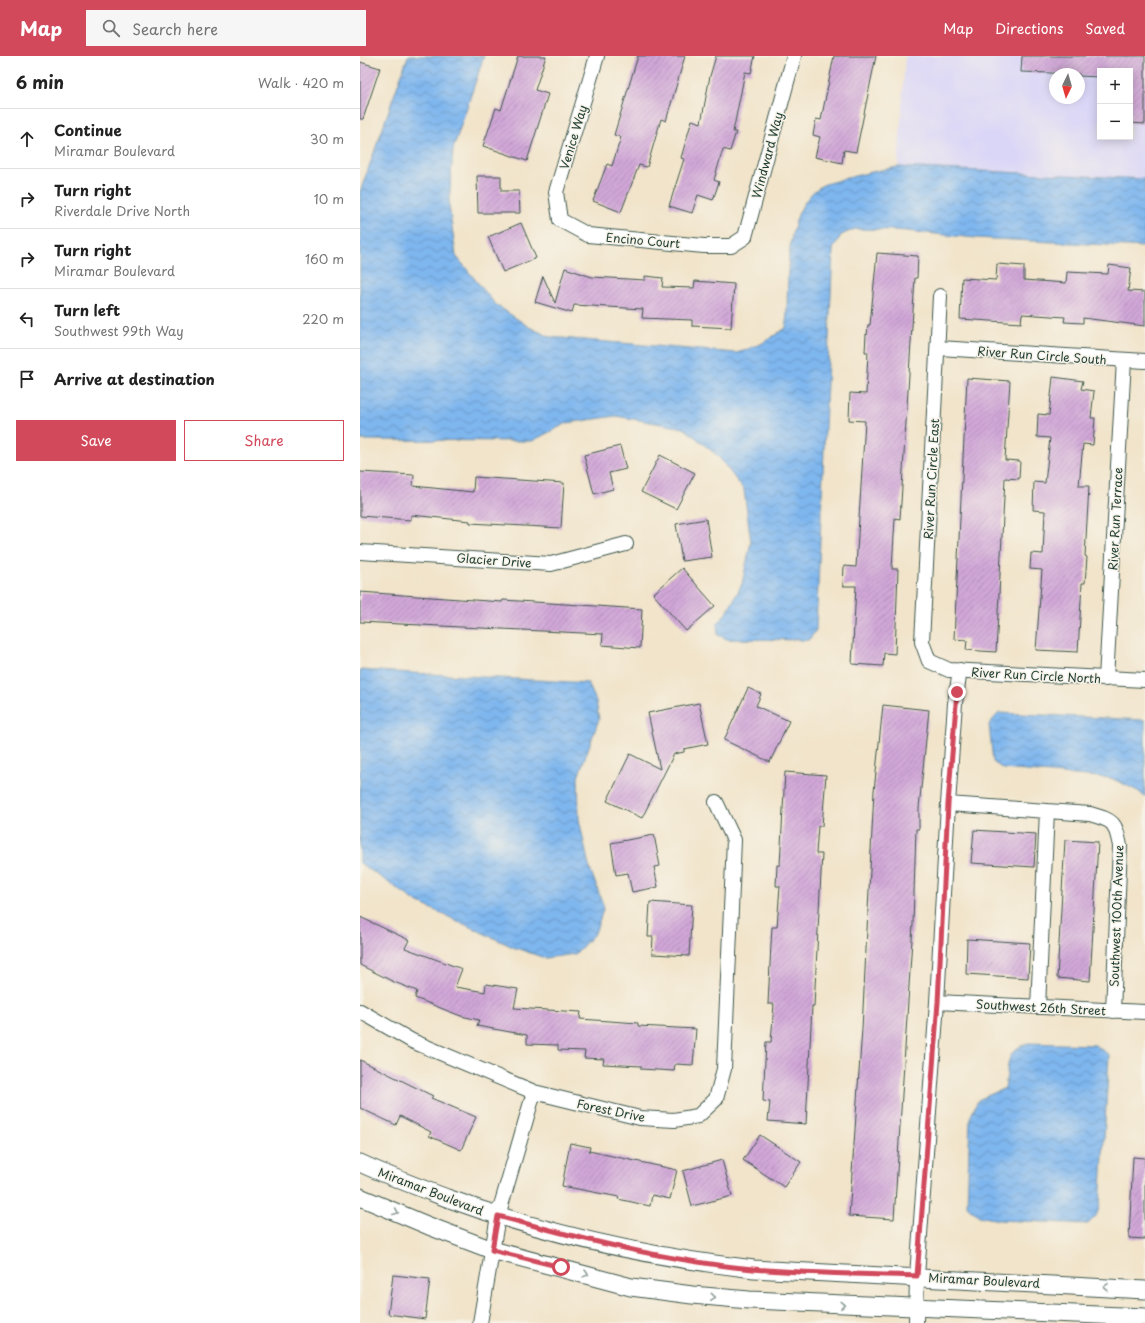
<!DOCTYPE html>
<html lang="en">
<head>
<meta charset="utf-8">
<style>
  :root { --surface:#fff; --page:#f6f6f6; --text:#222; --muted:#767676; --line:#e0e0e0; --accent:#d1495b }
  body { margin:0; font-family:"Playpen Sans",sans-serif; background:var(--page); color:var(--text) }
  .controls { position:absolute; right:12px; top:12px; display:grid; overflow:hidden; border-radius:0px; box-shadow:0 2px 10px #0003 }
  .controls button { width:36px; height:36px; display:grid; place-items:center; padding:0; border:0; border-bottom:1px solid var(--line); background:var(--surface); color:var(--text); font:20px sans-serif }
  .compass { position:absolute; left:689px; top:12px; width:36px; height:36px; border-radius:50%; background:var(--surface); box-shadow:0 2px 10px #0003; rotate:185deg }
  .stop { position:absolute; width:12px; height:12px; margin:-9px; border:3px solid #d1495b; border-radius:50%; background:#fff }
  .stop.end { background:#d1495b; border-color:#fff; box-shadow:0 1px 4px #0008 }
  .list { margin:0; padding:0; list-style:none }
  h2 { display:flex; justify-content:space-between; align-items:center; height:52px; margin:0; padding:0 16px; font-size:17px }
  h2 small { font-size:13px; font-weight:400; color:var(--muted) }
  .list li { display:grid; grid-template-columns:26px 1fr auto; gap:12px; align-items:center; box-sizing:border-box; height:60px; padding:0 16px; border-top:1px solid var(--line) }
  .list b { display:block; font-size:15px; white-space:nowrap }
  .list p { margin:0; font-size:13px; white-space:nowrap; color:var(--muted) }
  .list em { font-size:13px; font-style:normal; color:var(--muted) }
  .actions { display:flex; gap:8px; padding:12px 16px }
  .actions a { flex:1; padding:9px 0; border:1px solid var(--accent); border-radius:0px; text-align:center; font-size:14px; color:var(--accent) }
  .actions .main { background:var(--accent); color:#fff }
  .icon { flex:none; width:22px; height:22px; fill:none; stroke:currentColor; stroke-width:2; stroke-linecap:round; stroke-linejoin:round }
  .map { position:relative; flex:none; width:785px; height:1267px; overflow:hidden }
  header { display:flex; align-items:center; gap:24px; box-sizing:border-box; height:56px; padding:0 20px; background:var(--accent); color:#fff }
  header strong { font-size:19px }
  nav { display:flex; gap:22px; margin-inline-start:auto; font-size:14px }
  .search { width:280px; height:36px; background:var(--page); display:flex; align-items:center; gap:10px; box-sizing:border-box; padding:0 14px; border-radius:0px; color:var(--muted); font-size:15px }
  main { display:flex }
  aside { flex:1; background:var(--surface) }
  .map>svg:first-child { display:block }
  .built { fill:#dad6f7; fill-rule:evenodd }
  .water { fill:url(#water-waves); stroke:#4e7a91 }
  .building { fill:url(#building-hatch) }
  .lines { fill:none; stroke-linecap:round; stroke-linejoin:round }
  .minor-casing { stroke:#3e564a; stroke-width:16 }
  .tertiary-casing { stroke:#3e564a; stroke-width:19 }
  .minor { stroke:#fff; stroke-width:14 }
  .tertiary { stroke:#fff; stroke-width:17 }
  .oneway { stroke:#8f9e9a }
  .route { stroke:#d1495b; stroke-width:5 }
  .labels { text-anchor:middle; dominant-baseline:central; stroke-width:3; stroke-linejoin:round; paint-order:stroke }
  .street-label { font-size:12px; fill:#1f3d34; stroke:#f7f3e8 }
</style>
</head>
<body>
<header>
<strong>Map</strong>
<div class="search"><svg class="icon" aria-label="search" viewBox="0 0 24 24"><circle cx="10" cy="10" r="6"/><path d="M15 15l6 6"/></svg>Search here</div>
<nav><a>Map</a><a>Directions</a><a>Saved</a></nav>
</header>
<main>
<aside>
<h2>6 min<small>Walk · 420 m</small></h2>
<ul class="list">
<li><svg class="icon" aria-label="ahead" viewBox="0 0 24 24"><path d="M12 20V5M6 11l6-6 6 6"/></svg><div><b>Continue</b><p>Miramar Boulevard</p></div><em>30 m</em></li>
<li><svg class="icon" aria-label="right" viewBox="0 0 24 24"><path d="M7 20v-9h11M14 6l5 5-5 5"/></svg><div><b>Turn right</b><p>Riverdale Drive North</p></div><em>10 m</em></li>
<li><svg class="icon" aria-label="right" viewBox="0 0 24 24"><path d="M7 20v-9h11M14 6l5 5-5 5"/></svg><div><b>Turn right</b><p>Miramar Boulevard</p></div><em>160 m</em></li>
<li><svg class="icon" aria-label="left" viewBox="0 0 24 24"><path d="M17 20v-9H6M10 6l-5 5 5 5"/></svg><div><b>Turn left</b><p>Southwest 99th Way</p></div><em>220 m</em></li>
<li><svg class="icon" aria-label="arrive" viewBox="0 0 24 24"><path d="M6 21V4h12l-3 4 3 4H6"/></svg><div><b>Arrive at destination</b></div></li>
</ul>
<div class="actions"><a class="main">Save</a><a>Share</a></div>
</aside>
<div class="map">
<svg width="785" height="1267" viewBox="0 0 785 1267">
  <defs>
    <pattern id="water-waves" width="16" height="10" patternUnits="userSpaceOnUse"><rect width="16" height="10" fill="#7eb6ee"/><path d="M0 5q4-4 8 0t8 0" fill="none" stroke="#6795c2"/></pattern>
    <pattern id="building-hatch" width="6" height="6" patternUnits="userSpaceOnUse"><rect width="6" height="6" fill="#d1a7d8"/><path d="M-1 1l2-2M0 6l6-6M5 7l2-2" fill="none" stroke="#a989b0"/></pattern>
  </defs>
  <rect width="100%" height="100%" fill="#f7f3e8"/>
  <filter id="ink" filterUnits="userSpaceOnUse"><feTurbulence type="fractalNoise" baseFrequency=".025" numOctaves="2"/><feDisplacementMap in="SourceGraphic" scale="8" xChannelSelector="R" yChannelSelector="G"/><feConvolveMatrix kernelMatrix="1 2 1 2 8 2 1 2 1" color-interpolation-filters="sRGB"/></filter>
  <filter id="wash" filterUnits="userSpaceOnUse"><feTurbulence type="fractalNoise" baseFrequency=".012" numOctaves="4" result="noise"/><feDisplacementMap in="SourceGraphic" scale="16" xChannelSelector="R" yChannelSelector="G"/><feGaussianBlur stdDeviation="0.9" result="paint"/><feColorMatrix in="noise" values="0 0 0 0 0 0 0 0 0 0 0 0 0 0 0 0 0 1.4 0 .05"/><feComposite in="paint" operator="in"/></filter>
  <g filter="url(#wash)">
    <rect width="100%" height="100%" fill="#f1e4ca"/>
    <path class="built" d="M545,0H785V123L538,111ZM740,15H770V81H740ZM695,18H719V42H695Z"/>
    <path class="water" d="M48,0H124L93,93L89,149L96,200L135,248L169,271L190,281L377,297L401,288L426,272C430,229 420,156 461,130C466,127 474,126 479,124C499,119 518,114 538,111L785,123V191L616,182L536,174L495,173L481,179L473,193L456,574L449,584L367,583L358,579L357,568L368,555L382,528L391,486L384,434L358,400L324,372L256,360L207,367L172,385L0,384V136Z
      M0,614L228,627L236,645L239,663L218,721L219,763L229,810L244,851L235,877L215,898L185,902L153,891L57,846L0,807Z
      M639,657L785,664V741L778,735L751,722L643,713L633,706L629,668Z
      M668,987L735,989L749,999L740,1150L736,1160L728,1168L639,1164L619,1160L607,1150L610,1062L618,1044L645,1032C649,1010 644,995 668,987Z"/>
    <g id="blocks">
      <path class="building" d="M158,0H186L175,34L188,38L167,105L123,90L136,52L141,54Z
        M278,0H325L306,65L301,63L287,111L279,109L261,156L233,145L247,108L252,110L261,81L254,79Z
        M356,0H395L391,17L385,16L373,76H376L370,95L363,93L354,124L359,126L353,144L338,139L332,157L309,150L324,103L321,102L332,64L341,67L350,20Z
        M474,0H516L496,96L484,94L482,107L455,101L460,81L453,79L456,63L461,64Z
        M662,0H785V68L770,67V15H740V21L719,20V18L661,16Z
        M0,6L20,12L3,63H0Z
        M117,120H141V135H159L160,157H118Z
        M161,167L176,202L143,216L128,181Z
        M517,197L558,200L557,222H555L540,463L535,462L532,513H538L535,598L524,597L523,610L492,608L496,530H483L484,510L496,511L505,365L489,364L490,337L506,338L508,296H505L506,278L507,279L508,269H510Z
        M637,208L664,210V224L706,227L707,216L748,218L749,209L771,212L768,235L785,236V270L723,262V267L704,266L705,261L662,258L661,267L600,263L602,222L636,224Z
        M205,212L232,221L285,224V220L303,222L302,231L334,232L335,225L374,228L371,272L332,270V264L282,262L283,253L214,249L212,257L175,246L183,220L195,247Z
        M693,321L723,325L721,333L734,335L731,362H735L733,389L723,388L719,430H729L725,500L727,501L725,527H722L718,596L676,594L682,514L670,513L671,497L683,498L685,455L673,454L674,426L685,427L690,382L677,381L678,358L689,359Z
        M607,322L650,325L645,404L660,405L659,423L645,422L636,596L606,594L607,584L594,583Z
        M260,390L266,413L249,417L253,433L234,438L224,399Z
        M300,399L335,417L316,453L281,436Z
        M0,416L54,419L53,430L113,436L114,421L204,427L201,472L110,467V465L51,459V464L0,460Z
        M346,463L352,501L322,505L316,468Z
        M322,512L355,550L326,575L293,538Z
        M0,536L142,546L143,544L282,553L280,592L242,589L243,578L0,566Z
        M388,632L401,638L396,650L429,665L410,706L364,684Z
        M339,647L348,688L324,693V696L314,698L282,762L247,745L270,698L300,713L288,657Z
        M523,649L569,654L559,752V773H556L553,868L534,1163L489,1160L502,973L514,735Z
        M425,716L466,719L462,770H458L456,798H462L454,950H452L446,1068L408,1065L410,1046L403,1045L406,986H411L414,948H408L411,888L412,871H417L420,830H416L417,809H420Z
        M614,774L676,778L674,811L611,807Z
        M294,779L300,810L294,811L298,831L272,836L268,817L256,819L251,787Z
        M705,784L738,786L730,925L697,922Z
        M290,846L332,849L329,900L292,898L293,881H288Z
        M0,861L49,884L45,892L102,913L95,931L125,936L126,928L158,933L154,952L221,956L220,963L278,967V970L336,973L333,1009L315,1008L314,1015L281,1013V1010L243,1008L244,1003L224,1002L225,995L198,994V989L167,988V979L117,970L119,964L101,960L55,942L57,935L34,926L0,909Z
        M607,883L670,887L668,922L606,918Z
        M0,1004L73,1040L71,1042L116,1061L101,1094L69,1080L71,1076L40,1060L36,1069L0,1052Z
        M400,1079L441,1106L424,1131L383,1104Z
        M210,1087L230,1091L229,1095L317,1114L310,1143L292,1139L290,1150L258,1143L259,1141L202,1130Z
        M773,1101L785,1102V1183L769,1182Z
        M362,1104L372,1140L332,1150L323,1115Z
        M33,1219L70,1223L65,1263L28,1258Z"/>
    </g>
  </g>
  <g filter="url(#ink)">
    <use href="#blocks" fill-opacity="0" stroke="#3e564a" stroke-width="1"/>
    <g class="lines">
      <defs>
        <path id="minor" d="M237,0L196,136L200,164L228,179L344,190H371L385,181L434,0
          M580,240L562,586L569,605L589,614L785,624
          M579,292L785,305
          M0,496L191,508L266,488
          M746,623L764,304
          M588,748L730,758C754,765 755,765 760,790L753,955
          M577,946L785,956
          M678,951L687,755
          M0,955L52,985L174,1036L280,1062L314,1064L338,1060L356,1043L364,1013L374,784L356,746
          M120,1267L138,1160L174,1036
          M556,1267L557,1220L577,946L588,748L595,647L600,614"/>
        <path id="tertiary" d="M0,1107C28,1120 58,1131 87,1142C188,1179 288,1201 394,1213L785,1234
          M0,1141L69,1170L132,1194L271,1231L332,1239L389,1244L785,1261"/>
      </defs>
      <use href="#minor" class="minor-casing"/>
      <use href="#tertiary" class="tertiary-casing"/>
      <use href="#minor" class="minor"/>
      <use href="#tertiary" class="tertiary"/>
    </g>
    <defs><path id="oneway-chevron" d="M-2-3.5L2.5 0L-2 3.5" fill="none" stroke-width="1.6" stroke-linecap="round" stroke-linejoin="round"/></defs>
    <g class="oneway">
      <use href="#oneway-chevron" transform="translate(36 1156) rotate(23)"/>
      <use href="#oneway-chevron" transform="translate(226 1218) rotate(15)"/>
      <use href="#oneway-chevron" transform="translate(746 1231) rotate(-177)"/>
      <use href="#oneway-chevron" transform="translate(353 1241) rotate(5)"/>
      <use href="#oneway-chevron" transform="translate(483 1249) rotate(3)"/>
    </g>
  </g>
  <g class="lines" filter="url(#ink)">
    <path class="route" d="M201,1211L132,1194L138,1160C222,1183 306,1205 393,1213C448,1218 503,1218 557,1220L578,946L588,748L597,636"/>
  </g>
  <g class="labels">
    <g class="street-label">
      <text transform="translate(213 81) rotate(-73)">Venice Way</text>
      <text transform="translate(407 99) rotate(-75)">Windward Way</text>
      <text transform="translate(283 184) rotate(5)">Encino Court</text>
      <text transform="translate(682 299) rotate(4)">River Run Circle South</text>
      <text transform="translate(571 423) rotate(-87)">River Run Circle East</text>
      <text transform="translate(755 463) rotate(-87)">River Run Terrace</text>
      <text transform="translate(134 504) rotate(4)">Glacier Drive</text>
      <text transform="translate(676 619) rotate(3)">River Run Circle North</text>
      <text transform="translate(756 860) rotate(-88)">Southwest 100th Avenue</text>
      <text transform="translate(681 951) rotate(3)">Southwest 26th Street</text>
      <text transform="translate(251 1054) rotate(12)">Forest Drive</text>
      <text transform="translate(71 1135) rotate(21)">Miramar Boulevard</text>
      <text transform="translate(624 1224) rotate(3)">Miramar Boulevard</text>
    </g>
  </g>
</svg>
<div class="controls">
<button>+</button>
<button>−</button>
</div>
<svg class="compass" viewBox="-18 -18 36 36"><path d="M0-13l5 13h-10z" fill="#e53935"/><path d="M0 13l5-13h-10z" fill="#767676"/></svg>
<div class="stop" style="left:201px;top:1211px"></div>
<div class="stop end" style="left:597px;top:636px"></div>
</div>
</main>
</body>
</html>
